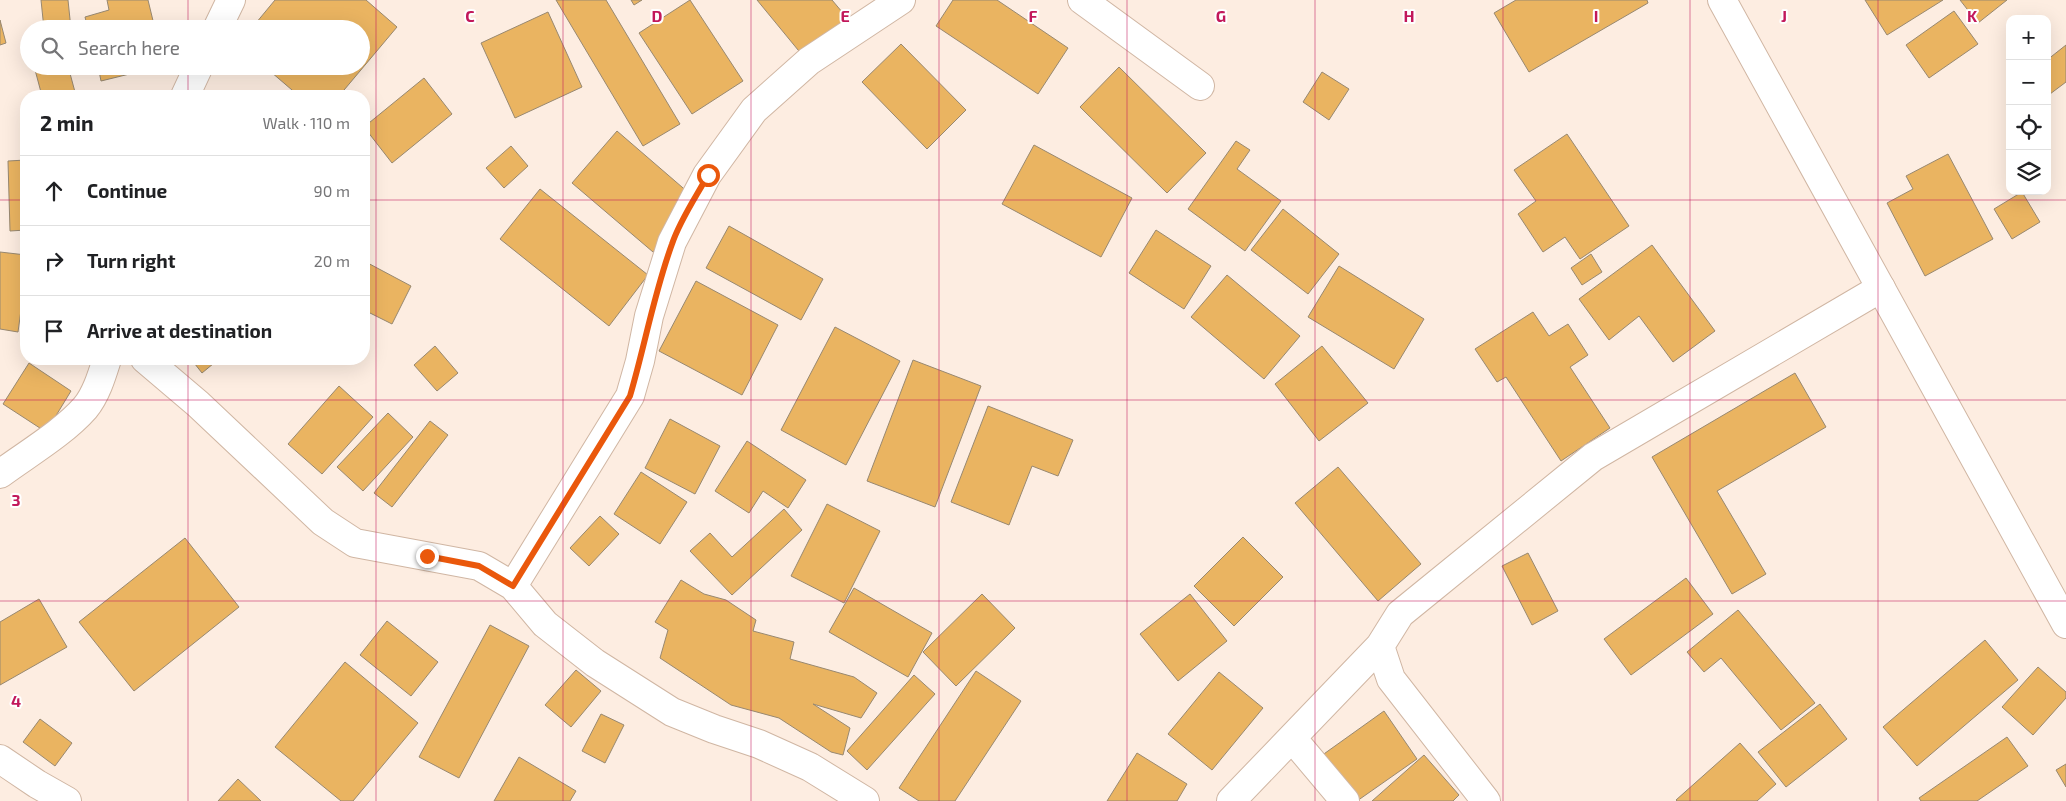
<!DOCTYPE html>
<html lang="en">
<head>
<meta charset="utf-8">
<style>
  :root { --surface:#fff; --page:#f6f6f6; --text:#202124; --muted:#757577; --line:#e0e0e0 }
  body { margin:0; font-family:"Exo 2",sans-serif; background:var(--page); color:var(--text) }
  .controls { position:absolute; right:15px; top:15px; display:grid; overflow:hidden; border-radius:10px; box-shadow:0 5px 20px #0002 }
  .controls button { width:45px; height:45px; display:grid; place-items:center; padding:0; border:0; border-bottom:1px solid var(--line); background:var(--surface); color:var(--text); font:25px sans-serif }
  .stop { position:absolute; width:15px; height:15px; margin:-11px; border:4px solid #ea580c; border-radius:50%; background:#fff }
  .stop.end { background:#ea580c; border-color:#fff; box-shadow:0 1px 5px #0008 }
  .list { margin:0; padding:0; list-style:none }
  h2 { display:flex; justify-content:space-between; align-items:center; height:65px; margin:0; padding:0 20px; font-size:21px }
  h2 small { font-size:16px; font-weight:400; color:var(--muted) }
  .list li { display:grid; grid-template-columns:32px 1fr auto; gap:15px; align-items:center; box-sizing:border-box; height:70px; padding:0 20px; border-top:1px solid var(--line) }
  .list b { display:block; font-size:19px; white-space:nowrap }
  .list em { font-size:16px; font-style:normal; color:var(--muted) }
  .icon { flex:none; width:28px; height:28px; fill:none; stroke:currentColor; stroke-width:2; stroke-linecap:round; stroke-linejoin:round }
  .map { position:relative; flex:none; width:2066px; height:801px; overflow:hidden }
  .search { position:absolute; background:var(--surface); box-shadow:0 5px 20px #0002; left:20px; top:20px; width:350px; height:55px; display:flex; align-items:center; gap:12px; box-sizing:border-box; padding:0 18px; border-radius:28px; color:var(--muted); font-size:19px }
  .panel { position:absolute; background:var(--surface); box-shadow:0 5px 20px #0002; left:20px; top:90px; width:350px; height:275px; border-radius:20px }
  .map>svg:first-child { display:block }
  .building { fill:#eab461; stroke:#988870 }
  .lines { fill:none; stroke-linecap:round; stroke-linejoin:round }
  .street-casing { stroke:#d0b6a3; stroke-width:30 }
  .secondary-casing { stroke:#d0b6a3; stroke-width:30 }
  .street { stroke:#fff; stroke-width:28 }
  .secondary { stroke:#fff; stroke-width:28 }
  .route { stroke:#ea580c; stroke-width:6 }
  .grid { fill:none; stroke:#c2185b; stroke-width:1; stroke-opacity:0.55 }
  .grid-label { font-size:16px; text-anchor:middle; font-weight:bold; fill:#c2185b; stroke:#fff; stroke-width:4; stroke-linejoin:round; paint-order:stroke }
</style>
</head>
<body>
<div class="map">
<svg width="2066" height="801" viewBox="0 0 2066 801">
  <rect width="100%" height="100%" fill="#fdede1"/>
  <path class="building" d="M41,0H68L71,29H44Z
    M107,0H148L155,29H88L85,17L109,10Z
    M275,0H366L397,27L339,96H299L264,66H361V29H251Z
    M556,0H606L680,124L643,146Z
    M631,0H642L634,5Z
    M690,0L743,81L692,114L639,33Z
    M757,0H832L848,19L803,56Z
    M953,0H997L1068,48L1038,94L936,26Z
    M1516,0H1647L1648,3L1529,72L1494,13Z
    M1865,0H1943L1887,35Z
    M1960,0H2007L1978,23Z
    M1954,11L1978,44L1929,78L1906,45Z
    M548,12L582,87L515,118L481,43Z
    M0,20L6,43L0,45Z
    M901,44L966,110L927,149L862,82Z
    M2066,45V82L2050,94L2047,90V60Z
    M34,66H68L75,92L60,96H42Z
    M98,66H162L101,81Z
    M1119,67L1206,153L1167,193L1080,107Z
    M1322,72L1349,89L1329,120L1303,102Z
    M424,78L452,114L392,163L364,127Z
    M617,131L697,200L653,252L572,183Z
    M1567,134L1629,226L1580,259L1565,237L1543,252L1518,214L1536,201L1514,170Z
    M1236,141L1250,150L1237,169L1281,201L1245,251L1188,209Z
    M1034,145L1132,198L1101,257L1002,204Z
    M511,146L528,166L504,188L486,168Z
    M1948,154L1993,239L1925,276L1887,203L1913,189L1906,176Z
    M26,160V230L10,231L8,161Z
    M540,189L648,275L609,326L500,239Z
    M2022,192L2040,222L2012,239L1994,209Z
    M1283,209L1339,254L1308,294L1251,250Z
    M729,226L823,279L801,320L706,268Z
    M1156,230L1211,266L1184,309L1129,273Z
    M1652,245L1715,331L1673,362L1639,316L1609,340L1579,299Z
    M0,252L26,255V311L21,310L18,332L0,329Z
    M1591,254L1602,272L1582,285L1571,268Z
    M364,261L411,286L392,324L364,310Z
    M1339,266L1424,319L1394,369L1308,317Z
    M1227,275L1300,336L1264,379L1191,317Z
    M696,281L778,325L742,395L659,351Z
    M1533,312L1549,336L1568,324L1588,355L1570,367L1610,428L1561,461L1506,377L1497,382L1475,349Z
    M835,327L900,361L846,465L781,430Z
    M435,346L458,373L437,391L414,365Z
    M1322,346L1368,403L1319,441L1275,384Z
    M191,359H219L202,373Z
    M913,360L981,386L935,507L867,481Z
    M29,363L71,391L46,432L3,404Z
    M1795,373L1826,427L1717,491L1766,574L1732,594L1652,457Z
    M339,386L373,417L322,474L288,444Z
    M988,406L1073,440L1058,476L1032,466L1009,525L951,502Z
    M388,413L413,437L363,491L337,467Z
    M670,419L720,446L695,494L645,468Z
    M430,421L448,435L392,507L374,493Z
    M747,441L806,480L788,508L763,491L749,513L715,491Z
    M1338,467L1421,564L1378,601L1295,503Z
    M641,472L687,502L660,544L614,514Z
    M827,504L880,531L844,603L791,576Z
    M784,509L802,530L732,595L690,551L710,533L732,557Z
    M600,516L619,534L589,566L570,548Z
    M1243,537L1283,577L1234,626L1194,586Z
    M185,538L239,607L134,691L79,622Z
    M1528,553L1558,611L1532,625L1502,566Z
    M1686,578L1713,614L1631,675L1604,639Z
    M681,580L704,594L726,600L756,620L753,631L794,642L790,659L854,677L877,693L861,718L813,704L850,728L843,755L831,752L779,718L731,705L660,658L668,630L655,622Z
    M854,588L932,633L908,677L829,632Z
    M982,594L1015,628L956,686L923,652Z
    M1190,594L1227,641L1178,681L1140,634Z
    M39,599L67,647L0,685V622Z
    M1738,610L1815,703L1781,730L1721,658L1704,672L1687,652Z
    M387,621L438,662L411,696L360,655Z
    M490,625L529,646L459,778L419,757Z
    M1985,640L2018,680L1917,766L1883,727Z
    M345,662L418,723L353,801H341L275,747Z
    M2038,667L2066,692V698L2033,735L2002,707Z
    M576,670L601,691L571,727L545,705Z
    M976,671L1021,701L955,801H919L899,788Z
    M1219,672L1263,708L1212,770L1168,734Z
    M914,675L935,694L867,770L847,751Z
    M1820,704L1847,739L1786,787L1758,752Z
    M1384,711L1417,759L1357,801L1321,756Z
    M601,714L624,725L605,763L582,751Z
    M40,719L72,743L55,766L23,742Z
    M2007,737L2028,766L1977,801H1921L1919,798Z
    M1740,743L1776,784L1757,801H1677L1676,800Z
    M1137,753L1187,784L1177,801H1107Z
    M1424,755L1459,795L1453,801H1372Z
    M519,757L576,791L570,801H494Z
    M2066,764V787L2056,770Z
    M238,779L261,801H218Z"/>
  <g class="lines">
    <defs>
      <path id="street" d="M1082,0L1200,86
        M217,29L231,0
        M185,96L199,66
        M145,359L198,404L323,522L355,543L479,566L513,586L545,624L595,663L672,712L714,729L759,744L810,767L865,801
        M0,474C27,454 63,433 85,408C96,395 102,375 107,359
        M513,586L630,396L640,361L649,316L672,242L707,175L754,110L809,61L901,0
        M1292,738L1345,801
        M0,759L37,784L67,801
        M1231,801L1380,646
        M1486,801L1391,679L1380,646L1400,614L1593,457L1881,288"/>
      <path id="secondary" d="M1722,0L2066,624"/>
    </defs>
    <use href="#street" class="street-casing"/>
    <use href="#secondary" class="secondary-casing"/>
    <use href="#street" class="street"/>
    <use href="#secondary" class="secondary"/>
  </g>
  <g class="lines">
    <path class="route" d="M427,556L479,566L513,586L630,396C645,345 654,293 672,244C680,220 696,197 708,175"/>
  </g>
  <path class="grid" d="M188,0V29M376,0V801M563,0V801M751,0V801M939,0V801M1127,0V801M1315,0V801M1503,0V801M1690,0V801M1878,0V801M188,66V96M0,200H26M364,200H2066M188,359V801M0,400H2066M0,601H2066"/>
  <g class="grid-label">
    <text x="470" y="22">C</text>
    <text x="657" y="22">D</text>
    <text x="845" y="22">E</text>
    <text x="1033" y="22">F</text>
    <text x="1221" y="22">G</text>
    <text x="1409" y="22">H</text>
    <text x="1596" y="22">I</text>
    <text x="1784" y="22">J</text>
    <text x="1972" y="22">K</text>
    <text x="16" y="506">3</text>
    <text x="16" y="707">4</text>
  </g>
</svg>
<div class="controls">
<button>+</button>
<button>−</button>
<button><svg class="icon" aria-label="locate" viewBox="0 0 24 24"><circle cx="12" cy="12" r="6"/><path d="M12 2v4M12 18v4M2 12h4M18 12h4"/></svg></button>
<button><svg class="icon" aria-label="layers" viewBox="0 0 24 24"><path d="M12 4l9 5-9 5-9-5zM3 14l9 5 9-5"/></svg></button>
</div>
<div class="stop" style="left:708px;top:175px"></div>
<div class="stop end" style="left:427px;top:556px"></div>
<div class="search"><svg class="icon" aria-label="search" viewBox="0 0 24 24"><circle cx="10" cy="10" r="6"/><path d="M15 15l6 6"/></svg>Search here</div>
<section class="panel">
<h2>2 min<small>Walk · 110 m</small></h2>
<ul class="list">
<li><svg class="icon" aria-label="ahead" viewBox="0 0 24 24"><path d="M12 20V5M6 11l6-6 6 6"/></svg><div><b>Continue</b></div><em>90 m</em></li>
<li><svg class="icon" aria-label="right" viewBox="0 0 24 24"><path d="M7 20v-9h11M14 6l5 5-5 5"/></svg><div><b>Turn right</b></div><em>20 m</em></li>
<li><svg class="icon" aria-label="arrive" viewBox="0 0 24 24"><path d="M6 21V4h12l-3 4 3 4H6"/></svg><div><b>Arrive at destination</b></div></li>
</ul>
</section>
</div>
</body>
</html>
